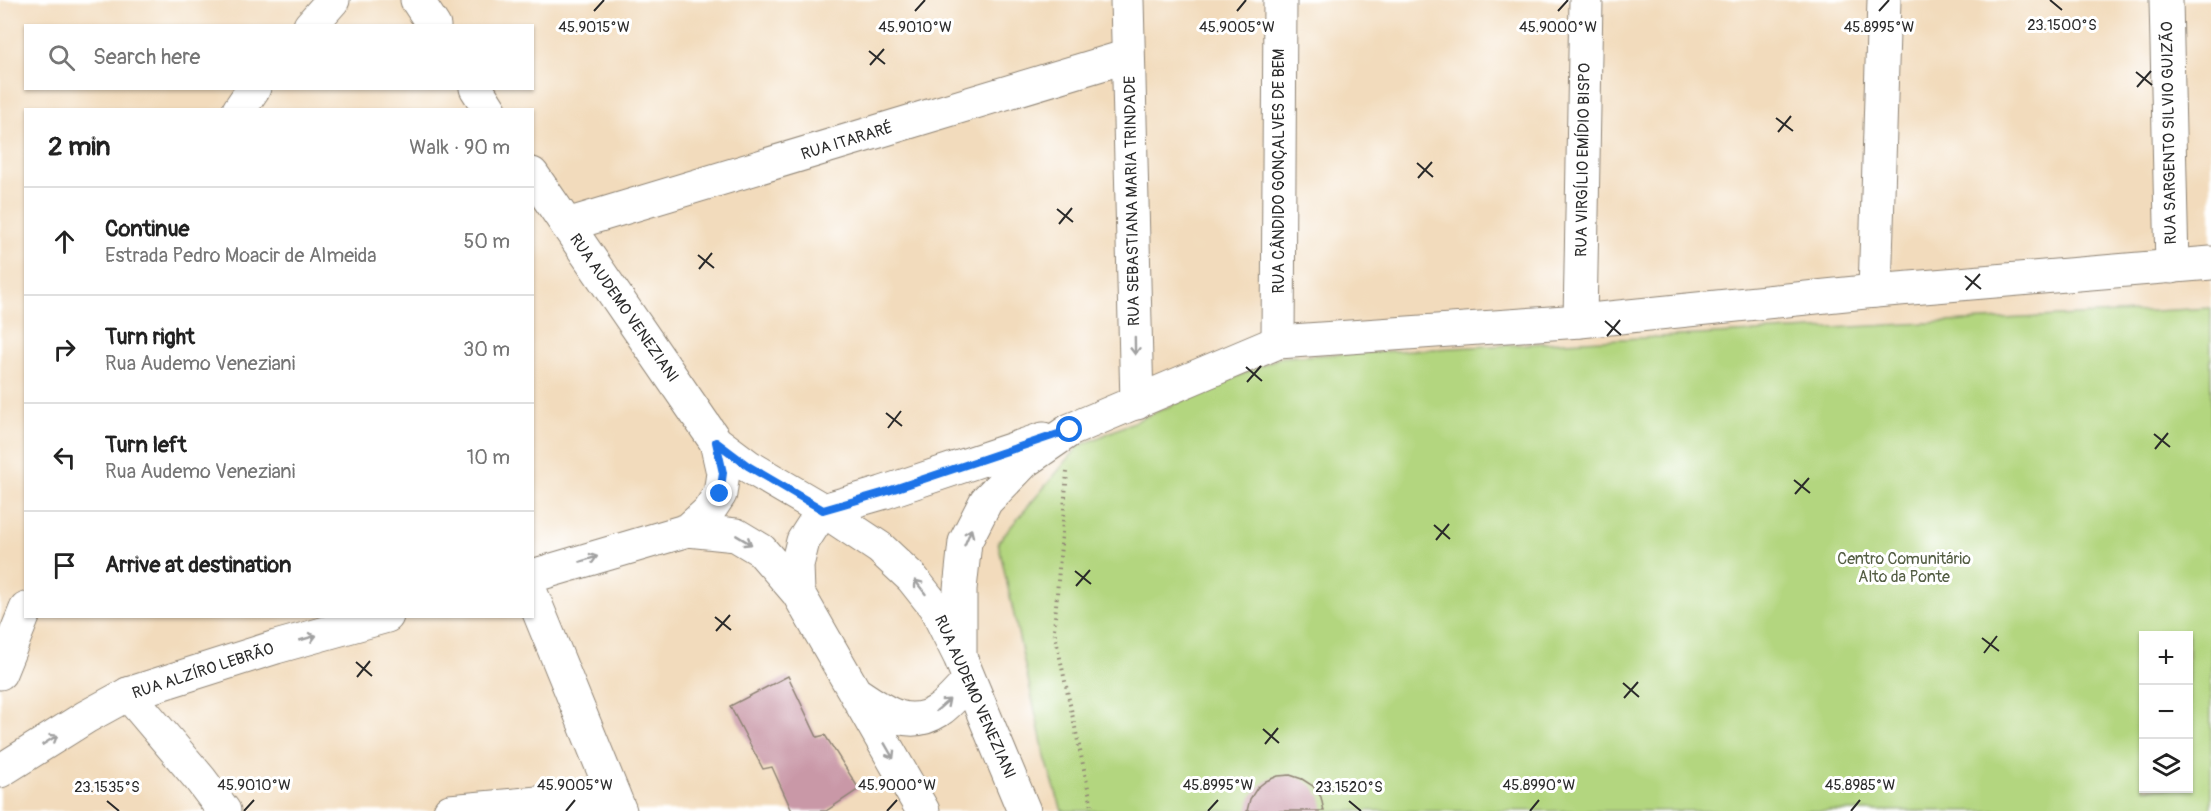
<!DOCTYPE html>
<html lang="en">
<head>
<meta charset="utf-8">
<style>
  :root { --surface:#fff; --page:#f6f6f6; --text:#222; --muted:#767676; --line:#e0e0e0 }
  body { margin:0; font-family:Pangolin,sans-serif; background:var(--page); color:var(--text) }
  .controls { position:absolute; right:18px; bottom:18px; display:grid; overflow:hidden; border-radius:0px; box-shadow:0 2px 4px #0004 }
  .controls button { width:54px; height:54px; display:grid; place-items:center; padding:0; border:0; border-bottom:2px solid var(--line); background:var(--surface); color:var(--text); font:30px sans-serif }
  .stop { position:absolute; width:18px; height:18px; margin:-14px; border:4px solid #1a73e8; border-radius:50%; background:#fff }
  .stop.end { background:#1a73e8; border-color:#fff; box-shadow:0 2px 6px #0008 }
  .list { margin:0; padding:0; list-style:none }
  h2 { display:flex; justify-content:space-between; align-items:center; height:78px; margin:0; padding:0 24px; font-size:26px }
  h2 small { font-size:20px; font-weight:400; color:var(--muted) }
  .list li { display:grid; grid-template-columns:39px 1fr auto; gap:18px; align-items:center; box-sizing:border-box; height:108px; padding:0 24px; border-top:2px solid var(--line) }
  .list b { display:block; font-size:22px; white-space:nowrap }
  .list p { margin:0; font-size:20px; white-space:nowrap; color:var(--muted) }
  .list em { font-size:20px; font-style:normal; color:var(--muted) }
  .icon { flex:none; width:33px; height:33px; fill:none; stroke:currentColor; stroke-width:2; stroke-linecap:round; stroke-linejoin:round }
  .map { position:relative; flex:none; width:2211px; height:811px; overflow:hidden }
  .search { position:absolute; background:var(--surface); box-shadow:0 2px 4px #0004; left:24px; top:24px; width:510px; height:66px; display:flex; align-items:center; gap:15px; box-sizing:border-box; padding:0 21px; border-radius:0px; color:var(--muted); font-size:22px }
  .panel { position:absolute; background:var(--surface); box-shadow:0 2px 4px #0004; left:24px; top:108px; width:510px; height:510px; border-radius:0px }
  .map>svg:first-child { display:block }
  .green { fill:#b3d67f; stroke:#6f8055; stroke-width:1.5; fill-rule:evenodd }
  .building { fill:#c998a7 }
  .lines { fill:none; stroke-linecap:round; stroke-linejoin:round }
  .minor-casing { stroke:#8e8374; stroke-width:35 }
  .major-casing { stroke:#8e8374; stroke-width:35 }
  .path { stroke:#8e8374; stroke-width:4; stroke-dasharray:1.5 4.5; stroke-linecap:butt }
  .minor { stroke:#fff; stroke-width:33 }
  .major { stroke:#fff; stroke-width:33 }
  .oneway { stroke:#a0a0a0 }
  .route { stroke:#1a73e8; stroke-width:8 }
  .ticks { fill:none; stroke:#2b2b2b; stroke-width:2 }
  .labels { text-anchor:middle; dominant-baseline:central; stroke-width:6; stroke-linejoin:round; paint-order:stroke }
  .street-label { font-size:16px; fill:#2b2b2b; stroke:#fff }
  .park-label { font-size:16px; fill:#545e44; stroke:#fff }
  .ticks-label { font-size:15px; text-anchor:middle; fill:#2b2b2b; stroke:#fff; stroke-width:6; stroke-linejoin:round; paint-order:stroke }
</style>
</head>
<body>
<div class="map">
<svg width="2211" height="811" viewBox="0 0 2211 811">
  <rect width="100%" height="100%" fill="#fff"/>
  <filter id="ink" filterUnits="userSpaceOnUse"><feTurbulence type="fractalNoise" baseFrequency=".0167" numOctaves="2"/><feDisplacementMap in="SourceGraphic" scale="12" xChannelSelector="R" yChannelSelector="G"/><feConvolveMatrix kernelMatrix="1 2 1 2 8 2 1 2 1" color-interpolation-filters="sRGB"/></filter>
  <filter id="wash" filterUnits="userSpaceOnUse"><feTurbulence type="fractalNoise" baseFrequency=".008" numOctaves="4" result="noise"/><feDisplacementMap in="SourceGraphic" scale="24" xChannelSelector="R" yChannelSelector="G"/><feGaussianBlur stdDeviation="1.35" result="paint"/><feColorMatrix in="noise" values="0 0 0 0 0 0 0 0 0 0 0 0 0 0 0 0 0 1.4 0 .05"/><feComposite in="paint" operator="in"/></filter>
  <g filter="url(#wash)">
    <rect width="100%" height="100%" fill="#f2dbbc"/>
    <path class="green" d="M2211,308V811H1062L1045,757L998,542L1079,446L1281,357ZM2144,636H2188V788H2144Z"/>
    <g id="blocks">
      <path class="building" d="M788,676L817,737L825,735L859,789L826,811H792L772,767L763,769L730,706Z
        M1290,775L1302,779L1313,786L1321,797L1324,811H1247L1250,799L1257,788L1266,781L1278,776Z"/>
    </g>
  </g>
  <g filter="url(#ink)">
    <use href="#blocks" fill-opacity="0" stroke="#8e8374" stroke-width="1.5"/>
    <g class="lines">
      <defs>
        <path id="minor" d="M1127,0L1137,403
          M2166,0L2172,267
          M310,26L333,0
          M239,110L254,88
          M567,225L1128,56
          M1875,291L1884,0
          M1580,321L1586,0
          M1278,342L1280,0
          M532,595L620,811
          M0,673L26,609
          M128,694L200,779L224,811
          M450,811L614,796"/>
        <path id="major" d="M417,0L434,26
          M476,88L490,110
          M532,174L716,442L748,466L823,510L880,548L912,578L935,607L960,657L1024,811
          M688,530L736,535L761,550L798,593L923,811
          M532,576L688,530L708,512L720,494L723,473L716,442
          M798,593L797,565L803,541L823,510L882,493L1043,439
          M960,657V589L965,542L986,501L1025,461L1070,430L1278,342L1580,321L1875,291L2211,263
          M856,693C882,710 907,731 938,711C949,704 959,691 969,681
          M0,771L86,717L128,694L276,647L387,616"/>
      </defs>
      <use href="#minor" class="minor-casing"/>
      <use href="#major" class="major-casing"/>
      <path class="path" d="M1067,472L1054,630L1093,811"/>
      <use href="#minor" class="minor"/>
      <use href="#major" class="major"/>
    </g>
    <defs><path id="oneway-shaft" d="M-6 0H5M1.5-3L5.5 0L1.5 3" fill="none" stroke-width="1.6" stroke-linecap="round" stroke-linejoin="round" transform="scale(1.5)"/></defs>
    <g class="oneway">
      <use href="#oneway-shaft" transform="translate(1135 346) rotate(89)"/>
      <use href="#oneway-shaft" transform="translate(968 537) rotate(-67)"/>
      <use href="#oneway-shaft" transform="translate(744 540) rotate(31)"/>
      <use href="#oneway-shaft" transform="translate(589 559) rotate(-17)"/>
      <use href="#oneway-shaft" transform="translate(920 587) rotate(-128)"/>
      <use href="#oneway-shaft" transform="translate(308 638) rotate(-16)"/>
      <use href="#oneway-shaft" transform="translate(943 705) rotate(-41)"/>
      <use href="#oneway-shaft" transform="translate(50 740) rotate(-32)"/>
      <use href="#oneway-shaft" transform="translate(889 751) rotate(60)"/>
    </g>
  </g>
  <g class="lines" filter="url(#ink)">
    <path class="route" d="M720,494L723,473L716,442L748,466L823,510L882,493L1070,430"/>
  </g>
  <path class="ticks" d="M2050,0L2062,10M594,11L604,0M915,11L925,0M1237,11L1246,0M1558,11L1568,0M1879,11L1889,0M869,51L885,64M870,65L884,49M2136,72L2152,85M2137,87L2151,71M1776,118L1793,131M1778,132L1791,116M1417,163L1433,177M1418,178L1432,162M1057,209L1073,222M1059,224L1072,208M698,255L714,268M699,269L712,253M1965,276L1981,289M1966,290L1980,274M1605,321L1621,335M1607,336L1620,320M1246,367L1262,381M1247,382L1261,366M886,413L902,426M888,428L901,411M2154,434L2170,447M2155,449L2168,433M1794,480L1810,493M1795,494L1809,478M1434,525L1450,539M1436,540L1449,524M1075,571L1091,584M1076,586L1090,570M715,617L731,630M716,631L730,615M1982,638L1999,651M1984,653L1997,636M356,662L372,676M357,677L370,661M1623,683L1639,697M1624,698L1638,682M1263,729L1279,743M1265,744L1278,728M107,801L119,811M1349,801L1361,811M244,811L254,800M566,811L575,800M887,811L897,800M1208,811L1218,800M1530,811L1539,800M1851,811L1860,800"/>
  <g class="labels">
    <g class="street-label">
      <text transform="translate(2169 133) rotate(-91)">RUA SARGENTO SILVIO GUIZÃO</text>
      <text transform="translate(847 141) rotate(-17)">RUA ITARARÉ</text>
      <text transform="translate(1583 160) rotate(-89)">RUA VIRGÍLIO EMÍDIO BISPO</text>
      <text transform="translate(1279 171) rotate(-90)">RUA CÂNDIDO GONÇALVES DE BEM</text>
      <text transform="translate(1132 201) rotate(-91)">RUA SEBASTIANA MARIA TRINDADE</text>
      <text transform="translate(624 308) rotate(55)">RUA AUDEMO VENEZIANI</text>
      <text transform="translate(203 671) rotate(-18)">RUA ALZÍRO LEBRÃO</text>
      <text transform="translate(975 697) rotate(66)">RUA AUDEMO VENEZIANI</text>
    </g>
    <g class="park-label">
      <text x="1904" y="559">Centro Comunitário<tspan x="1904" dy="18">Alto da Ponte</tspan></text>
    </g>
  </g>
  <g class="ticks-label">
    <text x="2062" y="30">23.1500°S</text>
    <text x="594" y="32">45.9015°W</text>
    <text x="915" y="32">45.9010°W</text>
    <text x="1237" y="32">45.9005°W</text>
    <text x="1558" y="32">45.9000°W</text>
    <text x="1879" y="32">45.8995°W</text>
    <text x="254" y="790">45.9010°W</text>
    <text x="575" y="790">45.9005°W</text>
    <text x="897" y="790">45.9000°W</text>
    <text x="1218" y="790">45.8995°W</text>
    <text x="1539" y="790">45.8990°W</text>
    <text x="1860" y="790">45.8985°W</text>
    <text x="107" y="792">23.1535°S</text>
    <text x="1349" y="792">23.1520°S</text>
  </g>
</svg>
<div class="controls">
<button>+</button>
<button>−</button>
<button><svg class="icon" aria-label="layers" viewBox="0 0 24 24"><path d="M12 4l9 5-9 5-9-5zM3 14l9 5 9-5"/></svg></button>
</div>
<div class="stop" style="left:1070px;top:430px"></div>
<div class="stop end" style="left:720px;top:494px"></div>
<div class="search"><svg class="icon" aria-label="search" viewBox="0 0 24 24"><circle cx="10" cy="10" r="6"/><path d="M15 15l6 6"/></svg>Search here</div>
<section class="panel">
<h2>2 min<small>Walk · 90 m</small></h2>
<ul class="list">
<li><svg class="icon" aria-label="ahead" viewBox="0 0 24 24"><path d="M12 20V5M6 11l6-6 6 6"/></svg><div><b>Continue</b><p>Estrada Pedro Moacir de Almeida</p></div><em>50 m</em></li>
<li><svg class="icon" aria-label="right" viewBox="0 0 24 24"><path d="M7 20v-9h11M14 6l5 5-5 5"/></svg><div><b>Turn right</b><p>Rua Audemo Veneziani</p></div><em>30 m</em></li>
<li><svg class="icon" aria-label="left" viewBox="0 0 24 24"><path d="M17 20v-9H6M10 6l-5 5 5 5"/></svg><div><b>Turn left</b><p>Rua Audemo Veneziani</p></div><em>10 m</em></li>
<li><svg class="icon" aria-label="arrive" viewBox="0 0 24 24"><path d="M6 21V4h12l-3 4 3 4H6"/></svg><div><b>Arrive at destination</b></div></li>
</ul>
</section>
</div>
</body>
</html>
